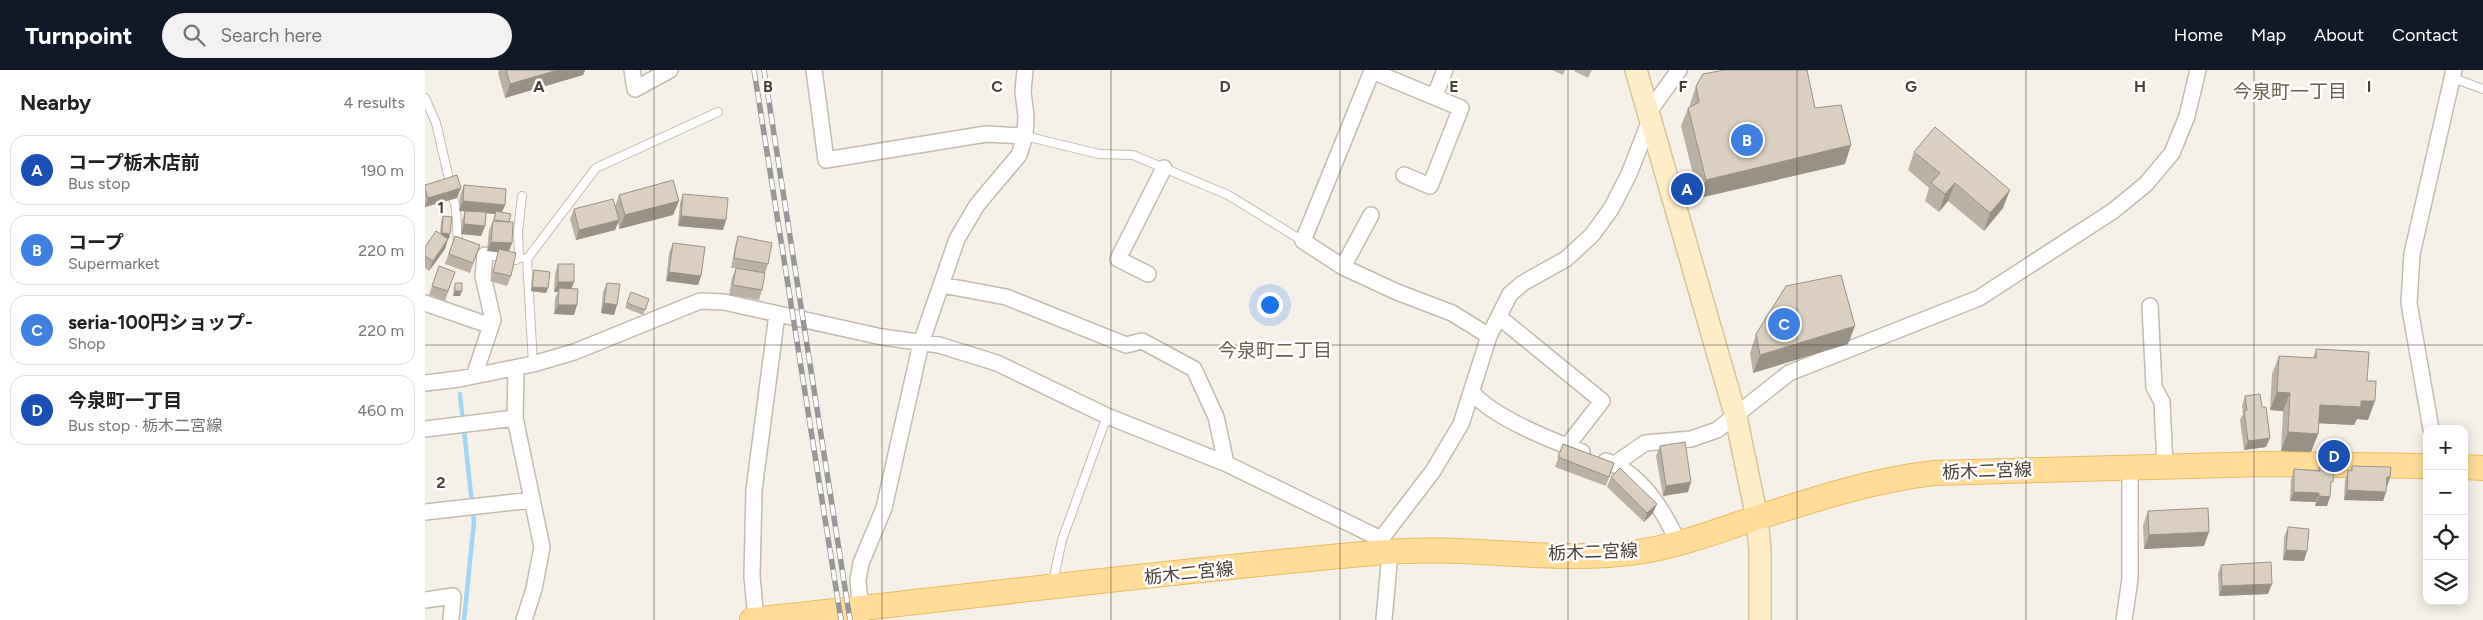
<!DOCTYPE html>
<html lang="en">
<head>
<meta charset="utf-8">
<style>
  :root { --surface:#fff; --page:#f2f2f2; --text:#202124; --muted:#757577; --line:#e0e0e0; --accent:#111827 }
  body { margin:0; font-family:Figtree,"Noto Sans JP",sans-serif; background:var(--page); color:var(--text) }
  .controls { position:absolute; right:15px; bottom:15px; display:grid; overflow:hidden; border-radius:10px; box-shadow:0 2px 12px #0003 }
  .controls button { width:45px; height:45px; display:grid; place-items:center; padding:0; border:0; border-bottom:1px solid var(--line); background:var(--surface); color:var(--text); font:25px sans-serif }
  .you { position:absolute; left:844px; top:234px; width:18px; height:18px; margin:-12px; border:4px solid #fff; border-radius:50%; background:#1a73e8; box-shadow:0 0 0 8px #1a73e833 }
  .badge { display:grid; place-items:center; width:32px; height:32px; border-radius:50%; background:var(--accent); color:#fff; font-size:16px; font-weight:700 }
  .pin { position:absolute; translate:-50% -50%; border:2px solid #fff; box-shadow:0 1px 5px #0006 }
  .list { margin:0; padding:0; list-style:none }
  h2 { display:flex; justify-content:space-between; align-items:center; height:65px; margin:0; padding:0 20px; font-size:21px }
  h2 small { font-size:16px; font-weight:400; color:var(--muted) }
  .list li { display:grid; grid-template-columns:32px 1fr auto; gap:15px; align-items:center; box-sizing:border-box; height:70px; margin:0 10px 10px; padding:0 10px; border:1px solid var(--line); border-radius:15px }
  .list b { display:block; font-size:19px; white-space:nowrap }
  .list p { margin:0; font-size:16px; white-space:nowrap; color:var(--muted) }
  .list em { font-size:16px; font-style:normal; color:var(--muted) }
  .icon { flex:none; width:28px; height:28px; fill:none; stroke:currentColor; stroke-width:2; stroke-linecap:round; stroke-linejoin:round }
  .map { position:relative; flex:none; width:2058px; height:550px; overflow:hidden }
  header { display:flex; align-items:center; gap:30px; box-sizing:border-box; height:70px; padding:0 25px; background:var(--accent); color:#fff }
  header strong { font-size:24px }
  nav { display:flex; gap:28px; margin-inline-start:auto; font-size:18px }
  .search { width:350px; height:45px; background:var(--page); display:flex; align-items:center; gap:12px; box-sizing:border-box; padding:0 18px; border-radius:28px; color:var(--muted); font-size:19px }
  main { display:flex }
  aside { flex:1; background:var(--surface) }
  .map>svg:first-child { display:block }
  .lines { fill:none; stroke-linecap:round; stroke-linejoin:round }
  .stream { stroke:#a2d6f4; stroke-width:4.5 }
  .lane-casing { stroke:#c4bbad; stroke-width:10 }
  .street-casing { stroke:#c4bbad; stroke-width:18 }
  .secondary-casing { stroke:#d7c396; stroke-width:24 }
  .primary-casing { stroke:#eabb61; stroke-width:26 }
  .lane { stroke:#fff; stroke-width:8 }
  .street { stroke:#fff; stroke-width:15 }
  .secondary { stroke:#ffefc9; stroke-width:21 }
  .primary { stroke:#ffdd98; stroke-width:24 }
  .rail-casing { stroke:#989898; stroke-width:5.5 }
  .rail { stroke:#fff; stroke-width:4; stroke-dasharray:11; stroke-linecap:butt }
  .wall { fill:#bbb2a5 }
  .shaded-wall { fill:#999186 }
  .building { fill:#dacfc0; stroke:#999186 }
  .grid { fill:none; stroke:#494136; stroke-width:1; stroke-opacity:0.55 }
  .labels { text-anchor:middle; dominant-baseline:central; stroke-width:5; stroke-linejoin:round; paint-order:stroke }
  .street-label { font-size:18px; fill:#494136; stroke:#fff }
  .neighbourhood-label { font-size:19px; fill:#6d5f4d; stroke:#fff }
  .grid-label { font-size:16px; text-anchor:middle; font-weight:bold; fill:#494136; stroke:#fff; stroke-width:5; stroke-linejoin:round; paint-order:stroke }
</style>
</head>
<body>
<header>
<strong>Turnpoint</strong>
<div class="search"><svg class="icon" aria-label="search" viewBox="0 0 24 24"><circle cx="10" cy="10" r="6"/><path d="M15 15l6 6"/></svg>Search here</div>
<nav><a>Home</a><a>Map</a><a>About</a><a>Contact</a></nav>
</header>
<main>
<aside>
<h2>Nearby<small>4 results</small></h2>
<ul class="list">
<li><span class="badge" style="background:#1a4fb4">A</span><div><b>コープ栃木店前</b><p>Bus stop</p></div><em>190 m</em></li>
<li><span class="badge" style="background:#3f7fe0">B</span><div><b>コープ</b><p>Supermarket</p></div><em>220 m</em></li>
<li><span class="badge" style="background:#3f7fe0">C</span><div><b>seria-100円ショップ-</b><p>Shop</p></div><em>220 m</em></li>
<li><span class="badge" style="background:#1a4fb4">D</span><div><b>今泉町一丁目</b><p>Bus stop · 栃木二宮線</p></div><em>460 m</em></li>
</ul>
</aside>
<div class="map">
<svg width="2058" height="550" viewBox="0 0 2058 550">
  <rect width="100%" height="100%" fill="#f5f1e9"/>
  <g class="lines">
    <path class="stream" d="M35,324L49,452L39,550"/>
    <defs>
      <path id="lane" d="M2028,8L2058,19
        M0,28L11,53L31,139L33,175
        M600,66L674,84L708,85L803,125L878,171
        M97,126L93,161L94,187L97,188
        M58,184L91,190L94,187
        M108,294L102,189L171,98L293,42
        M628,512L637,470L682,346"/>
      <path id="street" d="M207,0L210,19L245,0
        M389,0L401,90L561,64L600,66
        M1010,25L1020,0
        M1223,43L1254,0
        M918,197L946,145
        M723,204L693,189L739,98
        M517,215L581,227L701,275L717,271L769,299L791,347L801,393
        M0,233L66,256
        M1725,236L1729,317L1737,332L1740,397
        M1074,247L1177,331L1142,376
        M1064,266L1085,224L1098,213L1141,189L1167,165L1186,139L1204,104L1225,50
        M91,298L90,348L117,477L109,519L99,550
        M49,306L68,250L58,206L60,185
        M0,313L34,309L108,294L149,282L275,231L299,232L457,267L514,275L572,293L682,346L802,394L956,469L965,482L959,550
        M1047,322C1067,347 1126,370 1157,382
        M0,359L90,348
        M2006,359L1984,233L1987,184L2029,0
        M1181,391C1216,403 1240,442 1254,475
        M1190,394L1220,373L1266,369L1292,360L1364,303L1554,228L1688,141L1721,114L1747,83L1762,46L1773,0
        M0,442L107,430
        M956,469L1008,401L1036,354L1064,266L1027,243L972,222L918,197L878,171L947,1L1036,38L1005,116L979,105
        M0,530L28,526L26,550
        M436,546L433,510L436,493L459,438L496,273L532,169L552,135L594,85L600,66L601,46L598,22L600,0
        M331,550L327,506L329,420L352,244
        M1699,550L1705,509V398"/>
      <path id="secondary" d="M1211,0L1311,347L1332,448L1335,480V550"/>
      <path id="primary" d="M2039,397L2058,398
        M327,550C538,528 749,500 961,482C1044,475 1131,494 1213,482C1253,476 1290,462 1328,449C1387,430 1447,410 1509,403L1839,394L2002,396"/>
    </defs>
    <use href="#lane" class="lane-casing"/>
    <use href="#street" class="street-casing"/>
    <use href="#secondary" class="secondary-casing"/>
    <use href="#primary" class="primary-casing"/>
    <use href="#lane" class="lane"/>
    <use href="#street" class="street"/>
    <use href="#secondary" class="secondary"/>
    <use href="#primary" class="primary"/>
    <defs>
      <path id="rail" d="M329,0L416,550
        M339,0L425,550"/>
    </defs>
    <use href="#rail" class="rail-casing"/>
    <use href="#rail" class="rail"/>
  </g>
  <path class="wall" d="M74,0H160L158,5L80,28L73,3Z
    M1127,0H1140L1138,5Z
    M1150,0H1167L1163,8L1149,1Z
    M1271,16L1390,38L1420,94L1274,128L1256,56L1263,38L1265,37V34Z
    M1489,82L1578,138L1559,161L1523,131L1514,142L1500,131L1504,118L1483,100Z
    M0,115L32,128L0,137Z
    M39,115L80,135L77,142L84,152L87,173L84,181L86,206L82,216L65,211L73,182L62,181L64,160L68,151L70,144L61,143L60,156L56,166L36,164L37,150L40,141H34L35,125Z
    M258,124L301,150L298,160L253,156L255,133Z
    M194,125L254,131L248,145L194,159L193,153L190,160L151,170L145,149L149,139L190,136Z
    M18,146L25,164L24,169H22L20,179L4,201L0,198V177L15,163L16,151Z
    M30,166L55,175L45,203L20,194Z
    M313,166L343,194L340,203L337,220L334,230L304,225L307,208L311,198H306L310,176Z
    M248,173L276,206L273,215L241,211L244,183Z
    M133,194L149,212L146,219L149,245L129,244L130,228L133,222H129L130,204Z
    M14,196L30,202L20,231L4,225Z
    M109,200L123,218L121,223L106,221L107,205Z
    M30,213L35,226H28L29,218Z
    M182,213L189,245L176,243L178,222Z
    M206,222L224,229L218,245L200,238Z
    M1331,264L1423,274L1328,303L1325,283Z
    M1891,279L1942,311L1943,350L1932,349L1929,355L1894,353L1893,364L1886,382L1856,381L1858,341L1845,340L1847,304L1854,286L1888,288Z
    M1820,326L1837,337L1841,377L1819,380L1815,350L1818,344L1817,336Z
    M1138,374L1189,393L1181,416L1130,397Z
    M1235,376L1263,422L1238,426L1231,386Z
    M1895,395L1906,419L1902,436H1890L1891,432L1865,431L1866,409L1869,399L1893,400Z
    M1927,396L1962,417L1958,431L1919,430L1920,410L1923,400H1926Z
    M1186,407L1228,443L1219,452L1182,417Z
    M1723,441L1779,476L1719,479L1718,455Z
    M1863,457L1879,491L1858,490L1859,467Z
    M1796,495L1843,524L1794,526L1793,504Z"/>
  <path class="shaded-wall" d="M133,0H160L158,5L80,28L85,14Z
    M1426,75L1420,94L1274,128L1281,110Z
    M1530,113L1523,131L1514,142L1520,124Z
    M36,118L32,128L0,137L3,128Z
    M1585,120L1578,138L1559,161L1565,143Z
    M38,131L80,135L76,144L71,141L70,144L34,141Z
    M254,131L248,145L194,159L200,145Z
    M256,146L301,150L298,160L253,156Z
    M194,150L190,160L151,170L154,160Z
    M39,154L60,156L56,166L36,164Z
    M17,163L25,164L24,169L15,168Z
    M23,169L20,179L4,201L8,191Z
    M66,172L87,173L83,183L74,179L73,182L62,181Z
    M244,202L276,206L273,215L241,211Z
    M133,212H149L145,222L134,218L133,222H129Z
    M107,217L123,218L121,223L106,221Z
    M30,221H37L35,226H28Z
    M179,233L192,235L189,245L176,243Z
    M133,235H152L149,245L129,244Z
    M1430,256L1423,274L1328,303L1335,285Z
    M1852,322L1865,323L1858,341L1845,340Z
    M1936,331H1950L1943,350L1932,349L1929,355L1888,353L1895,335Z
    M1863,362L1893,364L1886,382L1856,381Z
    M1845,368L1841,377L1819,380L1823,371Z
    M1962,407H1965L1962,417H1958Z
    M1266,412L1263,422L1238,426L1241,416Z
    M1922,420L1961,422L1958,431L1919,430Z
    M1869,422L1894,423L1891,432L1865,431Z
    M1894,426L1905,427L1902,436H1890Z
    M1232,434L1228,443L1219,452L1222,443Z
    M1784,462L1779,476L1719,479L1724,465Z
    M1861,480L1882,481L1879,491L1858,490Z
    M1847,514L1843,524L1794,526L1797,516Z"/>
  <path class="building" d="M81,0H133L85,14Z
    M1299,0H1382L1390,38L1416,35L1426,75L1281,110L1263,38L1274,32L1271,16L1278,4Z
    M1510,57L1585,120L1565,143L1530,113L1520,124L1506,113L1515,103L1489,82Z
    M32,105L36,118L3,128L0,118V115Z
    M248,110L254,131L200,145L194,125Z
    M39,115L81,119L80,135L38,131Z
    M258,124L303,128L301,150L256,146Z
    M188,129L194,150L154,160L149,139Z
    M40,141L61,142L60,156L39,154Z
    M71,141L86,144L84,152L69,150Z
    M18,146L27,147L25,164L17,163Z
    M68,151L88,152L87,173L66,172Z
    M11,161L23,169L8,191L0,186V177Z
    M30,166L55,175L48,193L24,184Z
    M313,166L347,173L343,194L309,188Z
    M248,173L280,177L276,206L244,202Z
    M74,179L91,183L86,206L68,202Z
    M133,194H149V212H133Z
    M14,196L30,202L23,221L7,216Z
    M311,198L340,203L337,220L308,215Z
    M109,200L125,202L123,218L107,217Z
    M1416,205L1430,256L1335,285L1331,264L1361,216Z
    M30,213H37V221H30Z
    M182,213L195,214L192,235L179,233Z
    M134,218L153,219L152,235H133Z
    M206,222L224,229L220,240L202,233Z
    M1891,279L1944,282L1942,311H1951L1950,331H1936V337L1895,335L1893,364L1863,362L1865,323L1852,322L1854,286L1891,288Z
    M1835,324L1837,337H1841L1845,368L1823,371L1819,341L1822,340L1820,326Z
    M1260,372L1266,412L1241,416L1235,376Z
    M1138,374L1189,393L1184,407L1133,387Z
    M1895,395L1909,396L1908,412H1906L1905,427L1894,426V423L1869,422V399L1895,401Z
    M1927,396L1966,397L1965,407H1962L1961,422L1922,420L1923,400L1927,401Z
    M1195,398L1232,434L1222,443L1186,407Z
    M1783,438L1784,462L1724,465L1723,441Z
    M1863,457L1884,459L1882,481L1861,480Z
    M1846,492L1847,514L1797,516L1796,495Z"/>
  <path class="grid" d="M229,0V550M457,0V550M686,0V550M915,0V550M1143,0V550M1372,0V550M1601,0V550M1829,0V550M0,275H2058"/>
  <g class="labels">
    <g class="street-label">
      <text transform="translate(1562 401) rotate(-2)">栃木二宮線</text>
      <text transform="translate(1168 482) rotate(-2)">栃木二宮線</text>
      <text transform="translate(764 503) rotate(-6)">栃木二宮線</text>
    </g>
    <g class="neighbourhood-label">
      <text x="1865" y="21">今泉町一丁目</text>
      <text x="850" y="280">今泉町二丁目</text>
    </g>
  </g>
  <g class="grid-label">
    <text x="114" y="22">A</text>
    <text x="343" y="22">B</text>
    <text x="572" y="22">C</text>
    <text x="800" y="22">D</text>
    <text x="1029" y="22">E</text>
    <text x="1258" y="22">F</text>
    <text x="1486" y="22">G</text>
    <text x="1715" y="22">H</text>
    <text x="1944" y="22">I</text>
    <text x="16" y="143">1</text>
    <text x="16" y="418">2</text>
  </g>
</svg>
<div class="controls">
<button>+</button>
<button>−</button>
<button><svg class="icon" aria-label="locate" viewBox="0 0 24 24"><circle cx="12" cy="12" r="6"/><path d="M12 2v4M12 18v4M2 12h4M18 12h4"/></svg></button>
<button><svg class="icon" aria-label="layers" viewBox="0 0 24 24"><path d="M12 4l9 5-9 5-9-5zM3 14l9 5 9-5"/></svg></button>
</div>
<div class="you"></div>
<div class="pin badge" style="left:1262px;top:119px;background:#1a4fb4">A</div>
<div class="pin badge" style="left:1322px;top:70px;background:#3f7fe0">B</div>
<div class="pin badge" style="left:1359px;top:254px;background:#3f7fe0">C</div>
<div class="pin badge" style="left:1909px;top:386px;background:#1a4fb4">D</div>
</div>
</main>
</body>
</html>
